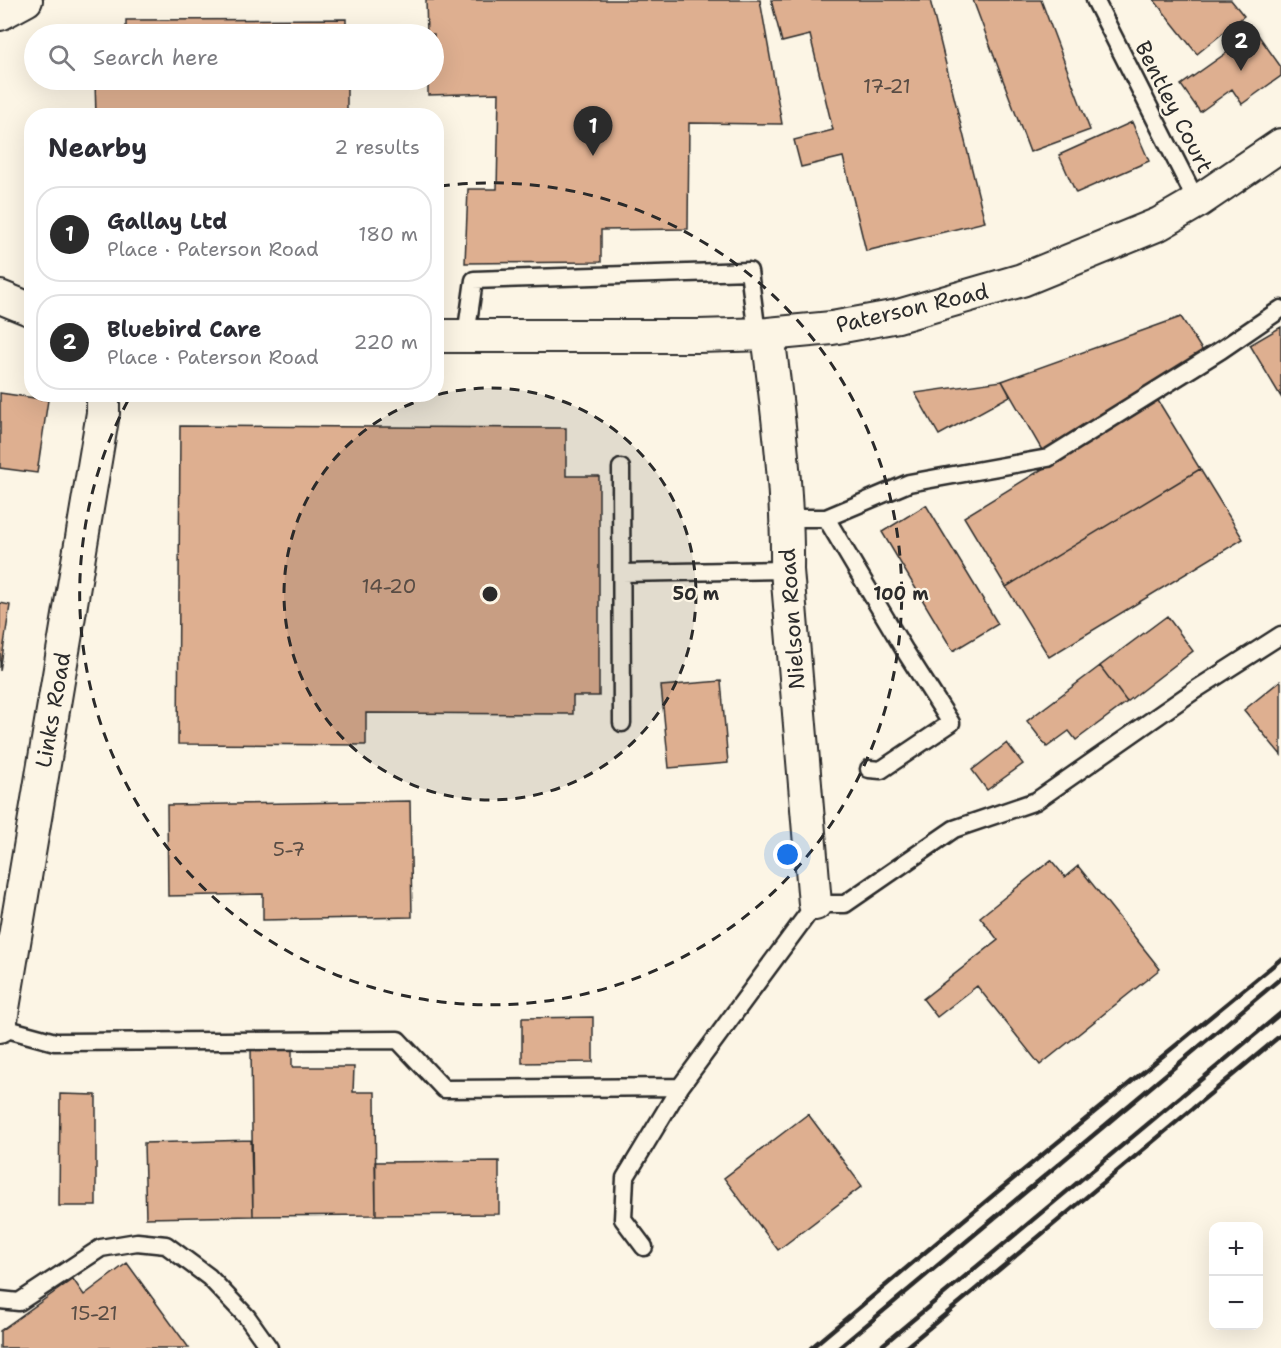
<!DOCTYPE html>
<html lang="en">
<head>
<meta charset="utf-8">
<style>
  :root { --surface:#fff; --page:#f7f7f7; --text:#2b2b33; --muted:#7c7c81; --line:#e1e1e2; --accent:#2b2b2b }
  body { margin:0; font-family:"Shantell Sans",sans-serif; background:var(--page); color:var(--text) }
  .controls { position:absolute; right:18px; bottom:18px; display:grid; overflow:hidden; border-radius:12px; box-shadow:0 6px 24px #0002 }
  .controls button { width:54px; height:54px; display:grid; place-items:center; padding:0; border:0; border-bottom:2px solid var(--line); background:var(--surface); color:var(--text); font:30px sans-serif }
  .you { position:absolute; left:788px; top:855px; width:21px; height:21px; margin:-15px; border:4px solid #fff; border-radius:50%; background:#1a73e8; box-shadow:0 0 0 9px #1a73e833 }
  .badge { display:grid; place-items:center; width:39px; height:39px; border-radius:50%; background:var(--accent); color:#fff; font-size:20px; font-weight:700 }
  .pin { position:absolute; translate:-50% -50px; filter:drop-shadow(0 2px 3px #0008) }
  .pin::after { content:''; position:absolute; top:32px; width:21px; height:18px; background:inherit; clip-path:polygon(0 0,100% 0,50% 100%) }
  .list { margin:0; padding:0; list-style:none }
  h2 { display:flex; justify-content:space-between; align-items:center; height:78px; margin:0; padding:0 24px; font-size:26px }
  h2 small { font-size:20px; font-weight:400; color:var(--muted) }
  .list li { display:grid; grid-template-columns:39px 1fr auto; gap:18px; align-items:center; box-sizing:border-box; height:96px; margin:0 12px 12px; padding:0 12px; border:2px solid var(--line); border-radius:24px }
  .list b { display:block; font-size:22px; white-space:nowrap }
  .list p { margin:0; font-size:20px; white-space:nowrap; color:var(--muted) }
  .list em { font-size:20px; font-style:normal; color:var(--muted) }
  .icon { flex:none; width:33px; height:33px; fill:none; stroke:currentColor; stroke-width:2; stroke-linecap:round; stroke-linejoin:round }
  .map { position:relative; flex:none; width:1281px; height:1348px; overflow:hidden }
  .search { position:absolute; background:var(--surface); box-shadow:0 6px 24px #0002; left:24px; top:24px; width:420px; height:66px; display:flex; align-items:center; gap:15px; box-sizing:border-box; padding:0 21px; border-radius:33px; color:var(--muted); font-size:22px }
  .panel { position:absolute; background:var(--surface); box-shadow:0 6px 24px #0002; left:24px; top:108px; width:420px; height:294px; border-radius:24px }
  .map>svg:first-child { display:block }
  .building { fill:#deaf90; stroke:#2b2b2b; stroke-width:1.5 }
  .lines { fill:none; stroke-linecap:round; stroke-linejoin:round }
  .lane-casing { stroke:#2b2b2b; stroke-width:21 }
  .street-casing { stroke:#2b2b2b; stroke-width:36 }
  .lane { stroke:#fcf5e5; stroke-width:16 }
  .street { stroke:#fcf5e5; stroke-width:32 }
  .rail { stroke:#2b2b2b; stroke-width:4.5 }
  .ring { fill:none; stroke:#2b2b2b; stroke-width:3; stroke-dasharray:10 8 }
  .labels { text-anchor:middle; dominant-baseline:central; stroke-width:4.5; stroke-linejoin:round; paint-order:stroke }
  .number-label { font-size:20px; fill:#584c44 }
  .street-label { font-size:22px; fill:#2b2b2b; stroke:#fcf5e5 }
  .centre { fill:#2b2b2b; stroke:#fcf5e5; stroke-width:3 }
  .ring-label { font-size:18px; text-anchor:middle; font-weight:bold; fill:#2b2b2b; stroke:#fcf5e5; stroke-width:4.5; stroke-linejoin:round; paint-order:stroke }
</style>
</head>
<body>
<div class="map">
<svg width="1281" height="1348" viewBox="0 0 1281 1348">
  <rect width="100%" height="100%" fill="#fcf5e5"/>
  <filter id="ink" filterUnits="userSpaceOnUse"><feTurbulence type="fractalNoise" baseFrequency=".0167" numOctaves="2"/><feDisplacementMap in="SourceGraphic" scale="12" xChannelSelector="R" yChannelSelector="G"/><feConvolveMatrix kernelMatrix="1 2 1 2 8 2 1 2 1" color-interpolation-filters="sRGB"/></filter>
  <g filter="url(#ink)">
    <path class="building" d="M426,0H760L782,124L689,123L688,229L601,230V262L465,263L468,189H497L499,93L428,95V80H434V34H427Z
      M771,0H930L985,222L866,251L843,157L801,167L794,140L833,130L810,35L782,42Z
      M973,0H1041L1090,130L1030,152Z
      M1154,0H1231L1244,16L1197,54Z
      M346,19V34H126V20Z
      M1256,32L1281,67V76L1242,104L1232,89L1200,112L1181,85Z
      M95,80H347V116H96Z
      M1132,122L1149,161L1076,193L1059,155Z
      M1181,317L1204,353L1043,452L1002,381Z
      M1281,327V397L1250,345Z
      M1002,381L1010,396L939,435L915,393Z
      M0,393L48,400L37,473L0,468Z
      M1157,399L1200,469L1006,587L964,517Z
      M180,426L566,428V476H599V696H573V714L366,713V745L178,744Z
      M1200,469L1243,539L1049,657L1006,587Z
      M926,505L998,624L953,651L882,532Z
      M0,603L10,605L0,671Z
      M1167,616L1193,651L1127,702L1100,666Z
      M1100,666L1127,702L1076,740L1069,731L1047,747L1027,721Z
      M721,681L728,763L669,768L661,686Z
      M1280,681L1281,682V755L1244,710Z
      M1007,743L1023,764L987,790L972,770Z
      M410,801L412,917L263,920V894L168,896L167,805Z
      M1051,860L1065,877L1078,866L1160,969L1040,1065L977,986L937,1017L923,999L998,940L980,917Z
      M593,1017V1062L522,1063V1018Z
      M251,1046H292V1067H354L353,1092H375L376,1215L253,1216Z
      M60,1094L96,1095V1206H59Z
      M808,1114L862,1186L778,1250L724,1178Z
      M251,1140L253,1216L146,1218L144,1143Z
      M499,1161V1214L376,1215L375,1162Z
      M127,1263L189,1348H0V1331L73,1279L84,1295Z"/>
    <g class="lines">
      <defs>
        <path id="lane" d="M1095,0L1197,202
          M466,336L474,280L749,271L757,334
          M621,468L622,723
          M787,518H826L909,483L1048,458L1221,350L1281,309
          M826,518L905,651L951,723L881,770L869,769
          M622,573L787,570
          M0,1027L55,1042L398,1040L444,1089L680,1087
          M644,1247L623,1219L625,1178L680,1087L815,904H845L954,829L1036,801L1195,690L1281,635
          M0,1300L19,1302L101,1248L137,1242L166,1245L209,1277L247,1317L269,1348"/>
        <path id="street" d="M0,14L26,0
          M0,297L32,310
          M768,334C778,413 788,491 787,570L815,904
          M436,336H698L768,334L832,328L898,316L1022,280L1159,224L1197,202L1281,145
          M0,1026L103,413V394"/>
      </defs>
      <use href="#lane" class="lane-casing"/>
      <use href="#street" class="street-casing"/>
      <use href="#lane" class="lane"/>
      <use href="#street" class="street"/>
      <path class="rail" d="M811,1348L997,1192L1281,959
        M839,1348L1281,978
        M879,1348L1281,1013
        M905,1348L1281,1035"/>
    </g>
  </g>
  <circle cx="490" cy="594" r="206" fill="#2b2b2b" fill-opacity=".12"/>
  <g class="ring">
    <circle cx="490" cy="594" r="206"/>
    <path d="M440 186A411 411 0 1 1 131 395"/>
  </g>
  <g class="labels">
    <g class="number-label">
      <text x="887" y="86">17-21</text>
      <text x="389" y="586">14-20</text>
      <text x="289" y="849">5-7</text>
      <text x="94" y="1313">15-21</text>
    </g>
    <g class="street-label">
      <text transform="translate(1174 107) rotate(63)">Bentley Court</text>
      <text transform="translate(912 308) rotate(-13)">Paterson Road</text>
      <text transform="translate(792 619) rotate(-94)">Nielson Road</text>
      <text transform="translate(53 710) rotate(-80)">Links Road</text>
    </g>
  </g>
  <circle cx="490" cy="594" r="9" class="centre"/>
  <g class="ring-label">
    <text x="696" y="600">50 m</text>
    <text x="901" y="600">100 m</text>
  </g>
</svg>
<div class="controls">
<button>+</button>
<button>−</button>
</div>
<div class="you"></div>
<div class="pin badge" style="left:593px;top:156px">1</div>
<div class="pin badge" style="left:1241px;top:71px">2</div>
<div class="search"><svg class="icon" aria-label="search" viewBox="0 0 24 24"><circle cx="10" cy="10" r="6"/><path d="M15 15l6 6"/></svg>Search here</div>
<section class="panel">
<h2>Nearby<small>2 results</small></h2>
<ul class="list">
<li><span class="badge">1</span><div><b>Gallay Ltd</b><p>Place · Paterson Road</p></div><em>180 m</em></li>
<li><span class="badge">2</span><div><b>Bluebird Care</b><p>Place · Paterson Road</p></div><em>220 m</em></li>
</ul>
</section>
</div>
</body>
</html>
